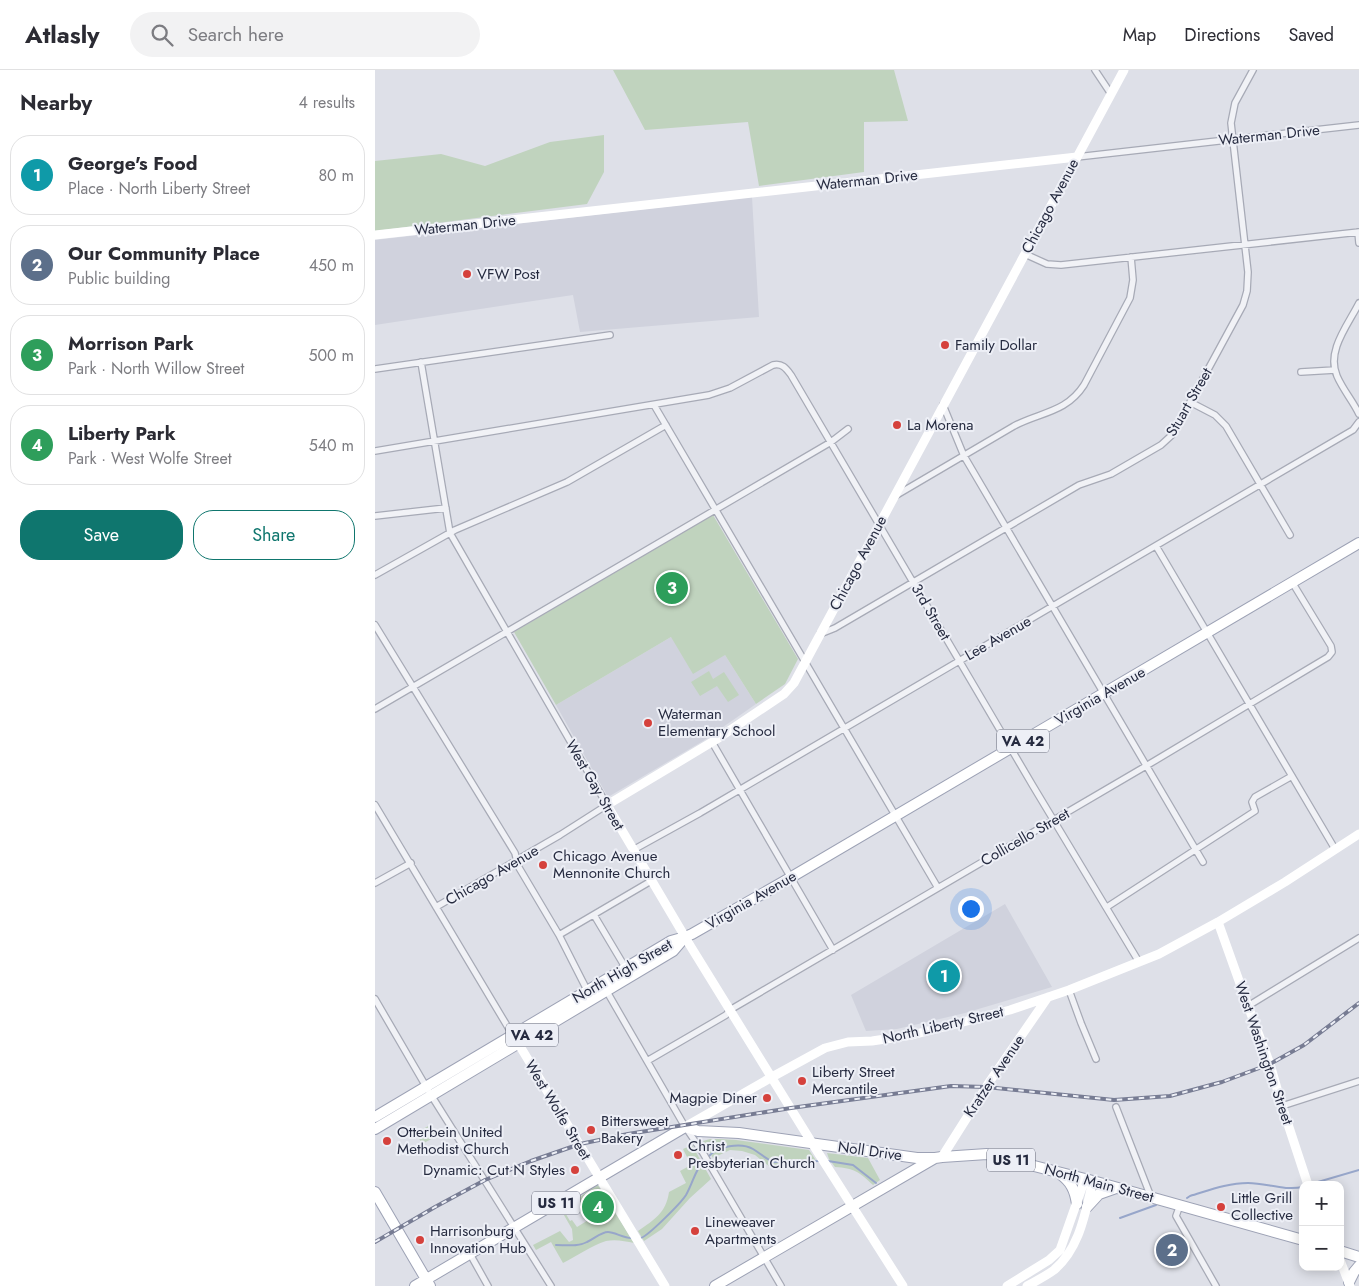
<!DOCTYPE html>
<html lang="en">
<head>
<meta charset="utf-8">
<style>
  :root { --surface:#fff; --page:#f2f2f3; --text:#2b2b33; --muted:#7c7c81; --line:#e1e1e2; --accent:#0f766e }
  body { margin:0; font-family:Jost,sans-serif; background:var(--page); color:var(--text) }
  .controls { position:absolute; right:15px; bottom:15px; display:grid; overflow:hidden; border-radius:10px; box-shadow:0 2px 12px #0003 }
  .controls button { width:45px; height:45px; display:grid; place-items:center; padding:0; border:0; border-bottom:1px solid var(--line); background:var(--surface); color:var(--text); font:25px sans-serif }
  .you { position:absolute; left:595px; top:838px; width:18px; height:18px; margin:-12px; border:4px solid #fff; border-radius:50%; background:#1a73e8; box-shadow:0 0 0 8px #1a73e833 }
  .badge { display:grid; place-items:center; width:32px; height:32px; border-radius:50%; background:var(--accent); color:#fff; font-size:16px; font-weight:700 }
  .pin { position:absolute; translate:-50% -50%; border:2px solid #fff; box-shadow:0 1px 5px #0006 }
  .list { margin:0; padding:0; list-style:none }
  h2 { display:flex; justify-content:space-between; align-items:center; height:65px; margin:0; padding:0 20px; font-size:21px }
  h2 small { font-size:16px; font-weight:400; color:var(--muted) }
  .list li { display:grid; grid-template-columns:32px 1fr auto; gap:15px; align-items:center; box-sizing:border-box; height:80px; margin:0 10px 10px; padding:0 10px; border:1px solid var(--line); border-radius:20px }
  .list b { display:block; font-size:19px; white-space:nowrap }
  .list p { margin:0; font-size:16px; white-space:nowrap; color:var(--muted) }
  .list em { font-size:16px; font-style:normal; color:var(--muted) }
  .actions { display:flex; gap:10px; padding:15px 20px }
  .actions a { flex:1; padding:11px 0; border:1px solid var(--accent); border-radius:20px; text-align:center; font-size:18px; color:var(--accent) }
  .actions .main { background:var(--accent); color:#fff }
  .icon { flex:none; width:28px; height:28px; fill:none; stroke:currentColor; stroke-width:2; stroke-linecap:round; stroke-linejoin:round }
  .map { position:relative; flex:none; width:984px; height:1216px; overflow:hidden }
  header { display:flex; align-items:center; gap:30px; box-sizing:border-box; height:70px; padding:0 25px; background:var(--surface); border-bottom:1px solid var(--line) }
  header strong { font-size:24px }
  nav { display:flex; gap:28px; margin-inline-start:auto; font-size:18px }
  .search { width:350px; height:45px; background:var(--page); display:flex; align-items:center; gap:12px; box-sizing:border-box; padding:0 18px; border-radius:28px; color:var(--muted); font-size:19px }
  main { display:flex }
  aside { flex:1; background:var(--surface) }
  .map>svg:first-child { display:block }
  .built { fill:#d0d2dd }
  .green { fill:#c0d3be }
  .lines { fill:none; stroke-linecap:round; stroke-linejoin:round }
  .stream { stroke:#97a6ca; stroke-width:2 }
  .street-casing { stroke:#a7aab6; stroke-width:8 }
  .primary-casing { stroke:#9da2b5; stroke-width:12 }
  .street { stroke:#f1f2f6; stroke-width:5.5 }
  .secondary { stroke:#fff; stroke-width:9 }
  .primary { stroke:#fff; stroke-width:10 }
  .rail-casing { stroke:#777c93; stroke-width:4 }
  .rail { stroke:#edeff6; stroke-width:2; stroke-dasharray:5.5; stroke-linecap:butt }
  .poi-dot { fill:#d5413c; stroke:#edeff6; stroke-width:2 }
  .labels { text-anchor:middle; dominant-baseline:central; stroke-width:4; stroke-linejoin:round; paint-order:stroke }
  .shield { fill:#edeff6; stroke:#626677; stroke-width:1 }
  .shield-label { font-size:14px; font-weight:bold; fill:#262b40 }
  .street-label { font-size:15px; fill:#262b40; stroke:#edeff6 }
  .poi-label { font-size:15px; fill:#262b40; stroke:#edeff6; text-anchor:start }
</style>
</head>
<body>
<header>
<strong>Atlasly</strong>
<div class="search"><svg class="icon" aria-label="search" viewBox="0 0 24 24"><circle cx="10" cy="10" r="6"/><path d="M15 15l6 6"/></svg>Search here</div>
<nav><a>Map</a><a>Directions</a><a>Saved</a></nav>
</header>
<main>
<aside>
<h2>Nearby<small>4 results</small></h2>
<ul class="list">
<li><span class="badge" style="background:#0f9aa8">1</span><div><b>George's Food</b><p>Place · North Liberty Street</p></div><em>80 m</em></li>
<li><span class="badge" style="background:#5c6f8a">2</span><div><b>Our Community Place</b><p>Public building</p></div><em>450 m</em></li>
<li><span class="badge" style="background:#2e9e5b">3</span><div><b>Morrison Park</b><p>Park · North Willow Street</p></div><em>500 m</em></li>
<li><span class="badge" style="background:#2e9e5b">4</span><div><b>Liberty Park</b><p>Park · West Wolfe Street</p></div><em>540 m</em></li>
</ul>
<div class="actions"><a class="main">Save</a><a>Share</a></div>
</aside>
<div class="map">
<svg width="984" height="1216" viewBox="0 0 984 1216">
  <rect width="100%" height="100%" fill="#dee0e8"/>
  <path class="built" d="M377,127L384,247L205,262L198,225L0,255V170Z
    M296,567L350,585L381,634L328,671L233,727L181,635Z
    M630,834L677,917L590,943L522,959L491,961L476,925Z"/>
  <path class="green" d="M238,0H519L533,51L489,52V102L384,116L373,52L270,60Z
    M229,65V102L212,134L0,161V91L66,84L110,96L175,72Z
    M338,445L423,589L410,614L381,634L350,585L318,604L296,567L181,635L139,562Z
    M334,601L338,609L349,602L364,625L353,632L342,616L325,626L316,612Z
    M55,1055L62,1066L47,1074L41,1063Z
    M335,1069H344L361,1070L434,1080L442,1092L395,1097L380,1085L367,1081L355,1080L338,1088L328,1071Z
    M317,1075L336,1109L315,1128L287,1159L269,1171L263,1161C279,1150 291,1143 294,1122L311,1113L305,1101L316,1095L308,1079Z
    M452,1083L493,1088L505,1110L498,1115C484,1102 479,1098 460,1097L454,1089Z
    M223,1115L259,1173C250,1171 240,1169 231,1171C216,1176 202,1186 188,1193L176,1172L161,1180L158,1175L185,1161L194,1172L198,1170L197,1159L186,1140L188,1139L195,1151L197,1150L202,1157L215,1149L203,1128Z"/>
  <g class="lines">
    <path class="stream" d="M333,1087C342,1076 366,1072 378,1079C386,1084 391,1089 399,1092L445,1091
      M453,1091L478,1095L501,1113
      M936,1114L984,1100
      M812,1128L815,1126C835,1120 853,1113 873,1113C892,1113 908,1121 928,1117
      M745,1148L781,1135
      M266,1168C274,1165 306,1133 311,1125C318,1113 320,1100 329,1090
      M181,1175C191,1175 203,1177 212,1172C219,1169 226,1162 233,1162C239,1162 249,1168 256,1168"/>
    <defs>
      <path id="street" d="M720,0L736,24
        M702,87L984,55
        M983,162L984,173
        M650,184L672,194L686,195L984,162
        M984,233C973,255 951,281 962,306C968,320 978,331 984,344
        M46,292L75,463L232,735L185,765L61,837
        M0,299L235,265
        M926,302L960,300
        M815,332L840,345L851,356L915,465
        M279,335L563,818
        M568,335L589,386L828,792
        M0,381L334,325L355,318L398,295C407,293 411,298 416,305L658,716L764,892
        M520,426L639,356C665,342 691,343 709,315L755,228L758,210L756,187
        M0,446L71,438
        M781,476L960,779
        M0,505L80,460L192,412L291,355
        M0,555L140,783L143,796L184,865L212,920
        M445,564L460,558L704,415L736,404L786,375L798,364L868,235L872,221L873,202L856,53L860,33L878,0
        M0,639L456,372L473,359
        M337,672L458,880
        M0,735L137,964
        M258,780L325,743L978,360L984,352
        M0,813L36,793
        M732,837L880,741L877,732L880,727L917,706
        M219,845L250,897
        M184,865L276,811
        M231,920L309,1055L328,1083L406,1216
        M694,920L706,953L721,989
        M0,929L56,1025L176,1216
        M873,936L984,868
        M272,991L351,945L355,940L360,937L771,696L953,587L957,582L956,576L917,512
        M907,1036L984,1011
        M741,1037L776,1127
        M805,1135L801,1146L841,1216
        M95,1184L113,1216"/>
      <path id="primary" d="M0,1047L296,871L310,867L317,864L408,812L984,473
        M0,1059L298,881L310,867
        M685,1104C696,1112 700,1120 702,1134
        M0,1122L55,1216
        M712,1137L724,1124L741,1118
        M965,1181L984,1187
        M974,1212L979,1202L984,1196
        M40,1216L310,1057L323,1061L364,1063L542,1088H559
        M340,1216L560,1088L567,1087L612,1084L718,1111L928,1170"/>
    </defs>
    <use href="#street" class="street-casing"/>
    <use href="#primary" class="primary-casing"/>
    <use href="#street" class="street"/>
    <path class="secondary" d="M0,165L702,87
      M843,852L873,936L895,994L907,1036L933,1115
      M140,968L290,1216
      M310,1057L397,1007L450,978L473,972L497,971L537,965L635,940L694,920L784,884L843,852L910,812L984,764
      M567,1087L615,1011L673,927
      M965,1190L975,1216
      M528,1216L437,1073L316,877L232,735L342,669L409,624L419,613L749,0
      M632,1216L674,1190L685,1180L710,1109
      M652,1216C661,1211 671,1206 679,1200C705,1178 710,1143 718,1111"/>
    <use href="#primary" class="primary"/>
    <defs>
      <path id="rail" d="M0,1172L60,1137L110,1110L156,1091L205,1074L253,1064L416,1038L576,1016L611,1017L739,1030L795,1026L847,1012L895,994L929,975L984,933"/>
    </defs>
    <use href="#rail" class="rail-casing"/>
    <use href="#rail" class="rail"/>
  </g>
  <g class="poi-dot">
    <circle cx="92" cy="204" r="5"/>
    <circle cx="570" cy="275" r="5"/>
    <circle cx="522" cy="355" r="5"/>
    <circle cx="273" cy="653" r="5"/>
    <circle cx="168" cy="795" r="5"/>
    <circle cx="427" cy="1011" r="5"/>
    <circle cx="392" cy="1028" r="5"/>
    <circle cx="216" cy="1060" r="5"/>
    <circle cx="12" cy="1071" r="5"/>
    <circle cx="303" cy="1085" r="5"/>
    <circle cx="200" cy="1100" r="5"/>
    <circle cx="846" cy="1137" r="5"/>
    <circle cx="320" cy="1161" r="5"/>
    <circle cx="45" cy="1170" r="5"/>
  </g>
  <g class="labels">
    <g class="shield">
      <rect x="622" y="659.5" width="52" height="23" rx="4"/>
      <rect x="131" y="953.5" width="52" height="23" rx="4"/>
      <rect x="612" y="1078.5" width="48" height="23" rx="4"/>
      <rect x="157" y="1121.5" width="48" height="23" rx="4"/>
    </g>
    <g class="shield-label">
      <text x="648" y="671">VA 42</text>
      <text x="157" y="965">VA 42</text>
      <text x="636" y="1090">US 11</text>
      <text x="181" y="1133">US 11</text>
    </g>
    <g class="street-label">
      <text transform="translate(894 65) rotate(-6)">Waterman Drive</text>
      <text transform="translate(492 110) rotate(-6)">Waterman Drive</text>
      <text transform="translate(675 136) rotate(-62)">Chicago Avenue</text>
      <text transform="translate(90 155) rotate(-6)">Waterman Drive</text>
      <text transform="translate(814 332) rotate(-60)">Stuart Street</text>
      <text transform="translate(483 493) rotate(-62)">Chicago Avenue</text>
      <text transform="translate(556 542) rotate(60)">3rd Street</text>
      <text transform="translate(623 568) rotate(-30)">Lee Avenue</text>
      <text transform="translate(725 626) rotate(-30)">Virginia Avenue</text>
      <text transform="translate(220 715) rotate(60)">West Gay Street</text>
      <text transform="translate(650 767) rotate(-30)">Collicello Street</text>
      <text transform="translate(117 805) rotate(-30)">Chicago Avenue</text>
      <text transform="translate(376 830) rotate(-30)">Virginia Avenue</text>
      <text transform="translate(247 901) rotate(-30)">North High Street</text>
      <text transform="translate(568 955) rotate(-13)">North Liberty Street</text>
      <text transform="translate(889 983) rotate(71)">West Washington Street</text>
      <text transform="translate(619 1006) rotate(-56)">Kratzer Avenue</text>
      <text transform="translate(183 1040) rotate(59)">West Wolfe Street</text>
      <text transform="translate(495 1081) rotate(8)">Noll Drive</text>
      <text transform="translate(724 1113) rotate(15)">North Main Street</text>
    </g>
    <g class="poi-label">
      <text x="102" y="204">VFW Post</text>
      <text x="580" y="275">Family Dollar</text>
      <text x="532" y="355">La Morena</text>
      <text x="283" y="644">Waterman<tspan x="283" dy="17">Elementary School</tspan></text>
      <text x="178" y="786">Chicago Avenue<tspan x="178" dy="17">Mennonite Church</tspan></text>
      <text x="437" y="1002">Liberty Street<tspan x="437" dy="17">Mercantile</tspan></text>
      <text x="382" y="1028" text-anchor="end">Magpie Diner</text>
      <text x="226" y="1051">Bittersweet<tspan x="226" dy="17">Bakery</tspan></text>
      <text x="22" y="1062">Otterbein United<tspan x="22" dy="17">Methodist Church</tspan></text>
      <text x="313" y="1076">Christ<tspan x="313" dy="17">Presbyterian Church</tspan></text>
      <text x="190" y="1100" text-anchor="end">Dynamic: Cut N Styles</text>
      <text x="856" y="1128">Little Grill<tspan x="856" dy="17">Collective</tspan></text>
      <text x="330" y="1152">Lineweaver<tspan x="330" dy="17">Apartments</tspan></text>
      <text x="55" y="1161">Harrisonburg<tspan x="55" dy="17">Innovation Hub</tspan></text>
    </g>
  </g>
</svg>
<div class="controls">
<button>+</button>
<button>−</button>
</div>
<div class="you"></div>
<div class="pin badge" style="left:569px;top:906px;background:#0f9aa8">1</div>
<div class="pin badge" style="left:797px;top:1180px;background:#5c6f8a">2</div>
<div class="pin badge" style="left:297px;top:518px;background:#2e9e5b">3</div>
<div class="pin badge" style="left:223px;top:1137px;background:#2e9e5b">4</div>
</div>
</main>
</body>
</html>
